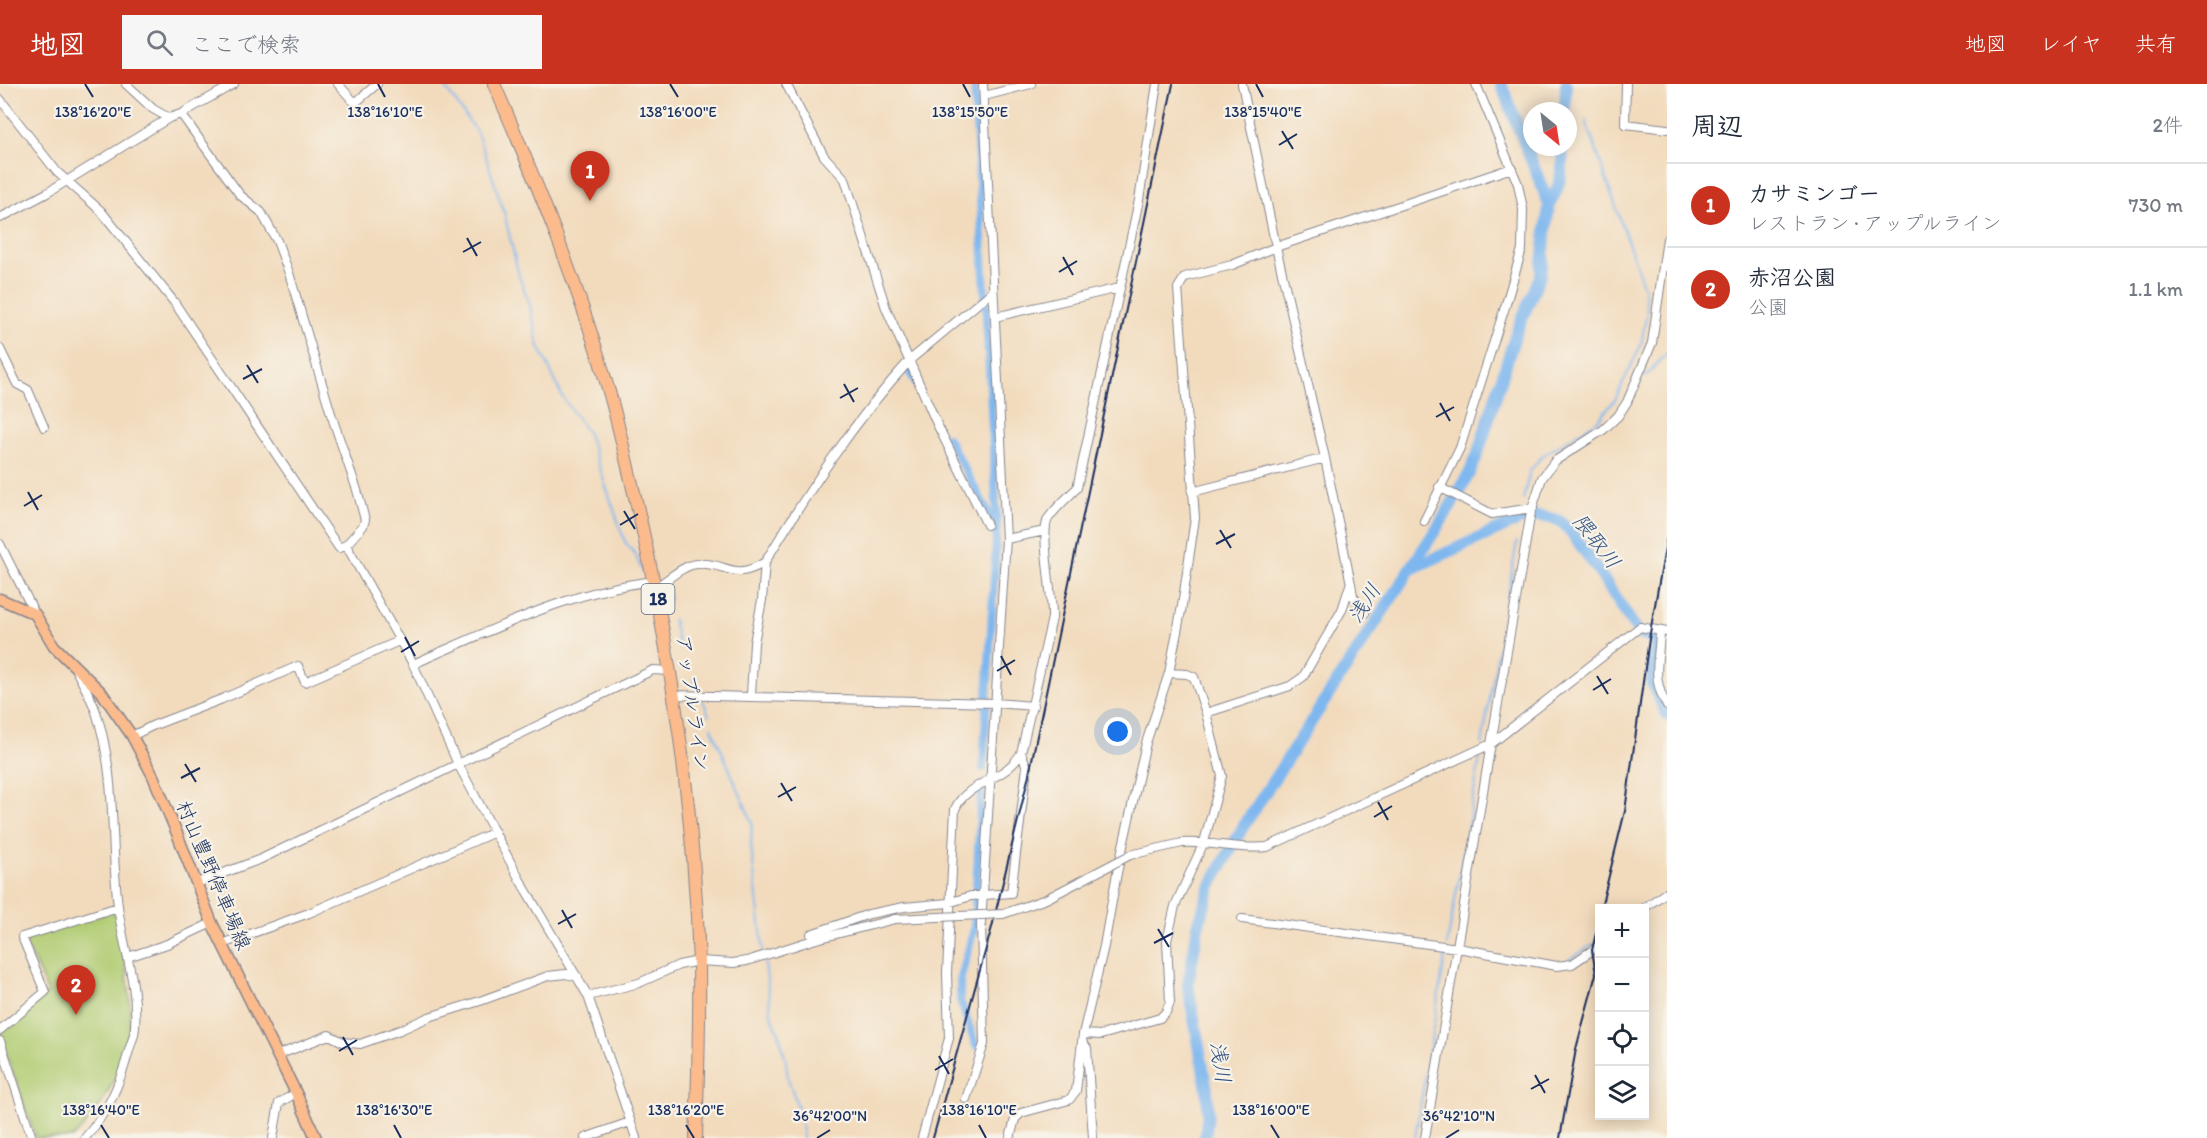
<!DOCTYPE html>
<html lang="ja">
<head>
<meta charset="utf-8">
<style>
  :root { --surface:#fff; --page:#f6f6f7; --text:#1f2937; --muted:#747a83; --line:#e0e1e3; --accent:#c8321e }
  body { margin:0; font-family:Itim,"Klee One",sans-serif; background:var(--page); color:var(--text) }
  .controls { position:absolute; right:18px; bottom:18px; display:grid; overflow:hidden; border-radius:0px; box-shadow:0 3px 15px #0003 }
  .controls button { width:54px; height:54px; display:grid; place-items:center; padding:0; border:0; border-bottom:2px solid var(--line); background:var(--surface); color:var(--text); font:30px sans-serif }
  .compass { position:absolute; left:1523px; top:18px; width:54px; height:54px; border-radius:50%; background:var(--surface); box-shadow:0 3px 15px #0003; rotate:150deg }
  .you { position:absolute; left:1118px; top:648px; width:21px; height:21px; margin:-15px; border:4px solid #fff; border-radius:50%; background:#1a73e8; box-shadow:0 0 0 9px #1a73e833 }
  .badge { display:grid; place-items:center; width:39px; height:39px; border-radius:50%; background:var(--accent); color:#fff; font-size:20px; font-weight:700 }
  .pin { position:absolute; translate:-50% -50px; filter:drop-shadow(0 2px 3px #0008) }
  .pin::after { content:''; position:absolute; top:32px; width:21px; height:18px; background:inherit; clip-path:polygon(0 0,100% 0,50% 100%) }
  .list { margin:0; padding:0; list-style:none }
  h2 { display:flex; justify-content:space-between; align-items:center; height:78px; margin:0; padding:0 24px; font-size:26px }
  h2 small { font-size:20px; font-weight:400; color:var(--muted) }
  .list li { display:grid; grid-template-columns:39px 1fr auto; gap:18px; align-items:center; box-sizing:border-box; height:84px; padding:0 24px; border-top:2px solid var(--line) }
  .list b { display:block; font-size:22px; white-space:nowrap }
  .list p { margin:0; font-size:20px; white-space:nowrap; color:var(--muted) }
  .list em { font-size:20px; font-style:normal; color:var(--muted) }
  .icon { flex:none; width:33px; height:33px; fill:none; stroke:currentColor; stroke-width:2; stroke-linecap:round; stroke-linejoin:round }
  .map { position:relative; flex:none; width:1667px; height:1054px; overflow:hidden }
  header { display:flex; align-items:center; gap:36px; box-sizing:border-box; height:84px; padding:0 30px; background:var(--accent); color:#fff }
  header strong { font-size:28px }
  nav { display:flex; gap:33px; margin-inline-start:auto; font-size:21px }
  .search { width:420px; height:54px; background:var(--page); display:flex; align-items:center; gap:15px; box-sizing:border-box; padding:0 21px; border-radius:0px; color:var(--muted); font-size:22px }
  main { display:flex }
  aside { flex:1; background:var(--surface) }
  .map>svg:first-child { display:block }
  .green { fill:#b0cc72; stroke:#667e68; stroke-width:1.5 }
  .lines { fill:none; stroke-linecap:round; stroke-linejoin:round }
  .stream { stroke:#7eb7ef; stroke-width:2 }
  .canal { stroke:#7eb7ef; stroke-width:8 }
  .river { stroke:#7eb7ef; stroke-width:12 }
  .minor-casing { stroke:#86858e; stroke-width:10 }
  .major-casing { stroke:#86858e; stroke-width:13 }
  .highway-casing { stroke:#86858e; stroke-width:14 }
  .minor { stroke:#fff; stroke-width:8 }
  .major { stroke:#fbbb8c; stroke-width:10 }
  .highway { stroke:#fbbb8c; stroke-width:12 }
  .rail { stroke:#1b2f5e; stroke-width:2 }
  .minor-bridge-casing { stroke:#86858e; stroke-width:10; stroke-linecap:butt }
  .minor-bridge { stroke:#fff; stroke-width:8 }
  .ticks { fill:none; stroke:#1b2f5e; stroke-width:2 }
  .labels { text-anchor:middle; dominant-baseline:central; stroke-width:4.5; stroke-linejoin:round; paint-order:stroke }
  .shield { fill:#f7f3e8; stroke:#5d6a87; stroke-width:1.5 }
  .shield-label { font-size:18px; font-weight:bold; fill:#1b2f5e }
  .street-label { font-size:20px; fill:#1b2f5e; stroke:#f7f3e8 }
  .water-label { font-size:21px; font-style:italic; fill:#345182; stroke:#f7f3e8 }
  .ticks-label { font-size:15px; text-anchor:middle; fill:#1b2f5e; stroke:#f7f3e8; stroke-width:4.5; stroke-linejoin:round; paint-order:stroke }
</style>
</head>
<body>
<header>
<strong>地図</strong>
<div class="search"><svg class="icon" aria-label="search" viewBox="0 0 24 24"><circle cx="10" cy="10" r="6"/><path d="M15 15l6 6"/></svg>ここで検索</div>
<nav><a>地図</a><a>レイヤ</a><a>共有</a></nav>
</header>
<main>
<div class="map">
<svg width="1667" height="1054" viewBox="0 0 1667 1054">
  <rect width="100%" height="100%" fill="#f7f3e8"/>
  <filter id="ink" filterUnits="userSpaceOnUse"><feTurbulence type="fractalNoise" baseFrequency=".0167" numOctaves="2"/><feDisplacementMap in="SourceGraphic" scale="12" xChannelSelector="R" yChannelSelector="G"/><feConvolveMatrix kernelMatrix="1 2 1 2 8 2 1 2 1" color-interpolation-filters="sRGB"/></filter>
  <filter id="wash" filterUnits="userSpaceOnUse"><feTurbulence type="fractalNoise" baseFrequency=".008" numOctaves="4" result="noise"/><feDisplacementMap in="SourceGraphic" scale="24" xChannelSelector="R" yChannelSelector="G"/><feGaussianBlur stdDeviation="1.35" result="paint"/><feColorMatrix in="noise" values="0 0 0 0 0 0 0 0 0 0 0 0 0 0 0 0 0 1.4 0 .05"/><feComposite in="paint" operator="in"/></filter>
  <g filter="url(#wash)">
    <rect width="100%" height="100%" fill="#f2dbbd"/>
    <path class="green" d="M111,828L115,830C121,859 128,888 130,917C134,965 107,1023 72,1054H36L0,952L5,944L48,909L25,857L27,853Z"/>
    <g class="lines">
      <path class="stream" d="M443,0L476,47L485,70L504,128L519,192L530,221L538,260L562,312L588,350L625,458L635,470L643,488
        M1645,293L1667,269
        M1523,416L1530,387L1542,372L1597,337L1615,316L1641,261L1647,228L1645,207L1586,37
        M666,504L670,516
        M673,535L679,564
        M693,596L695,600
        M703,616L709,631
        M711,642L752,738L751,762L763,865
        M1482,660L1517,458
        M1447,861L1481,668
        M1568,876L1594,860
        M765,879L771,930L779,949L786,978L788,994L799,1027L803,1054
        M1415,1054L1446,866"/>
      <path class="canal" d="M974,0L997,439L983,684
        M908,285L916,299
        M947,353L992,435L997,439
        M976,962L960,916V897L974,845L981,707"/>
      <path class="river" d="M1565,27L1566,0
        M1549,121C1561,102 1563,85 1562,63
        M1411,485L1526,433C1535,431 1549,433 1558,436C1574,443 1624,530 1640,550L1657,555L1652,599L1667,631
        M1205,1054L1208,1029L1207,1006L1188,901L1198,842L1211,801L1243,743L1444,433L1469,390L1477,372L1516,249L1541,190L1549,121L1501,0"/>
    </g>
  </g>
  <g filter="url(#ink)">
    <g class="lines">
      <defs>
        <path id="minor" d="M126,0L153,25L169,34
          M338,0L355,19L377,0
          M786,0L824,72L845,95L886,224L937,340L987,441
          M1242,0L1276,163L1325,374L1351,500L1353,512L1365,529
          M1626,0L1625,40L1667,45
          M984,12L1031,0
          M0,15L57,88L101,127L174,218L339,464L346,461L363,442L365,436L357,406L332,333L289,189L277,157L261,128L240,111L181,30
          M0,134L47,109L169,34L181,30L234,0
          M995,233L1119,204
          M0,265L17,300L28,306L44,343
          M1439,403L1492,430L1533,424
          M1192,408L1325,374
          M1424,437L1460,364L1506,220L1522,165L1523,125L1518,100L1476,0
          M1006,455L1045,447
          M0,460L35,530
          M346,461L413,580L458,680L520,796L588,912L636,1054
          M656,503C668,496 683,481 697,480C726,477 732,499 765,478C808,408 854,337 910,276L993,207
          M1660,548C1659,578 1651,594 1667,622
          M413,580C488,548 573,505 655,497
          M76,586C83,600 91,613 96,628C117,691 110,757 118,822C123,865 138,899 135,943C135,952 130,961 128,970C119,1002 107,1029 85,1054
          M674,611L995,619L1033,622
          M751,611L754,559L762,516L765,478
          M1206,629L1290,602L1303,593L1342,526L1350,501
          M132,652L152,642L222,615L298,582L305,598L399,557
          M1182,759C1211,757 1239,766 1267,763L1491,660L1640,543L1667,548
          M197,799L261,775L653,586L670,587
          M1644,824L1667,808
          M1242,835L1458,864L1557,882L1572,880L1600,861
          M813,856L811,850L869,830L904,823L948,819L971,812L1011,809L1027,683L1021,669
          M222,860L309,829L495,748
          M128,873L167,860L212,839
          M588,912L639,899L679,881L699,877L733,879L747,877L813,856L895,835
          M0,946L45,908L22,853L118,823
          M1083,950L1101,951L1160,934L1166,928L1170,918L1167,857L1175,822L1204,758L1222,692L1206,629L1194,593L1187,590L1169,589
          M0,957L32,1054
          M1082,958L1087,964L1093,1054
          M278,971L329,951L343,958L360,960L400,946L429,933L480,917L548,892L566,890L578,893
          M966,1015L984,960L981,839L1006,455L983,0
          M273,1054L279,1019L296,1009
          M585,1054L630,1038
          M922,1054L949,954L947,889L955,725C968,696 1006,697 1021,669L1052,534C1053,513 1040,449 1048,435C1055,424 1068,413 1077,404L1139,116L1157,0
          M1010,1054L1015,1035L1021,1029L1069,1016L1076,1007L1083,950L1104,862L1117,789L1146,659L1169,589L1182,522L1195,434L1178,204L1185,193L1232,181L1276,163L1512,84
          M1425,1054L1491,660L1531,428L1542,394L1555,377L1603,346L1618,332L1627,318L1652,259L1667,155"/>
        <path id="major" d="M0,515L35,530L54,562L102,609L132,652L153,692L176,747L212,839L296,1009L316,1054"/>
        <path id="highway" d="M494,0C538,101 580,205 610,311C618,339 624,367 631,396C669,554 694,717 699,880C700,938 698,996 696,1054"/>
      </defs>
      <use href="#minor" class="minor-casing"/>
      <use href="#major" class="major-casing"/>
      <use href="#highway" class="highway-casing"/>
      <use href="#minor" class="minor"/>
      <use href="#major" class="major"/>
      <use href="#highway" class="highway"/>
      <path class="rail" d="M1601,824L1625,727L1649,555L1667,453
        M933,1054L992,843L1028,695L1173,0
        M1560,1054L1576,965L1596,890L1592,866L1600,833"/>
      <defs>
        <path id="minor-bridge" d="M895,835L1003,830L1046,815L1130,771L1182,759"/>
      </defs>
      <use href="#minor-bridge" class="minor-bridge-casing"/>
      <use href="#minor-bridge" class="minor-bridge"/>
    </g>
  </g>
  <path class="ticks" d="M85,0L93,13M378,0L385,13M670,0L678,13M963,0L970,13M1256,0L1263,13M1282,47L1293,65M1279,61L1297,50M467,154L477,172M463,168L481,158M1063,173L1073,191M1059,188L1077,177M247,281L258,299M243,295L262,285M844,300L854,318M840,314L858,304M1440,319L1450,337M1436,333L1454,323M28,408L38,426M24,422L42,411M624,427L635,445M620,441L638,430M1220,446L1231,464M1216,460L1235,450M405,553L415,572M401,568L419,557M1001,572L1011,591M997,587L1015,576M1597,592L1608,610M1593,606L1611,595M185,680L196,698M181,694L200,684M781,699L792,717M778,713L796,703M1378,718L1388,736M1374,733L1392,722M562,826L572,844M558,840L576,830M1158,845L1169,863M1154,859L1173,849M343,953L353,971M339,967L357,956M939,972L949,990M935,986L953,975M1535,991L1545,1009M1531,1005L1549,995M101,1041L109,1054M394,1041L401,1054M686,1041L694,1054M979,1041L986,1054M1271,1041L1279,1054M817,1054L830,1046M1446,1054L1459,1046"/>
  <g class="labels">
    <rect class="shield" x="641.5" y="500" width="33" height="30" rx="4.5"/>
    <g class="shield-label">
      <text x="658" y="515">18</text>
    </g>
    <g class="street-label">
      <text transform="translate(693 619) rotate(82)">アップルライン</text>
      <text transform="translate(214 791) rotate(67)">村山豊野停車場線</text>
    </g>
    <g class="water-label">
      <text transform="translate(1597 457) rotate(52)">隈取川</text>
      <text transform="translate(1364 519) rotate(-57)">浅川</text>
      <text transform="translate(1221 978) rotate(81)">浅川</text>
    </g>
  </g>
  <g class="ticks-label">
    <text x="1263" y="33">138°15'40"E</text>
    <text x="93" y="33">138°16'20"E</text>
    <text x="385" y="33">138°16'10"E</text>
    <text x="678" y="33">138°16'00"E</text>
    <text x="970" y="33">138°15'50"E</text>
    <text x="101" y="1031">138°16'40"E</text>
    <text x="394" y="1031">138°16'30"E</text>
    <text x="686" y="1031">138°16'20"E</text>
    <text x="979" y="1031">138°16'10"E</text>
    <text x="1271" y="1031">138°16'00"E</text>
    <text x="830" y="1037">36°42'00"N</text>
    <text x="1459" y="1037">36°42'10"N</text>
  </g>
</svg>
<div class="controls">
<button>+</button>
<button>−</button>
<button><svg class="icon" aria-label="locate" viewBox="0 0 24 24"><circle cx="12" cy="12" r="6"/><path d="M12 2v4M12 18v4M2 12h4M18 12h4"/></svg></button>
<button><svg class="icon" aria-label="layers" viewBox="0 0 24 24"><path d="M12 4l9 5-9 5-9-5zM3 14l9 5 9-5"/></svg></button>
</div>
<svg class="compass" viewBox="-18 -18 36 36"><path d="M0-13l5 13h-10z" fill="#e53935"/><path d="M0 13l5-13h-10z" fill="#747a83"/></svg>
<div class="you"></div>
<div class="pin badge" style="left:590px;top:117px">1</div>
<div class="pin badge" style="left:76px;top:931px">2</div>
</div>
<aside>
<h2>周辺<small>2件</small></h2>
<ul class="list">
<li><span class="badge">1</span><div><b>カサミンゴー</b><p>レストラン · アップルライン</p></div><em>730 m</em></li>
<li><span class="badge">2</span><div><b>赤沼公園</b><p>公園</p></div><em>1.1 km</em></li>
</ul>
</aside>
</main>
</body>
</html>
